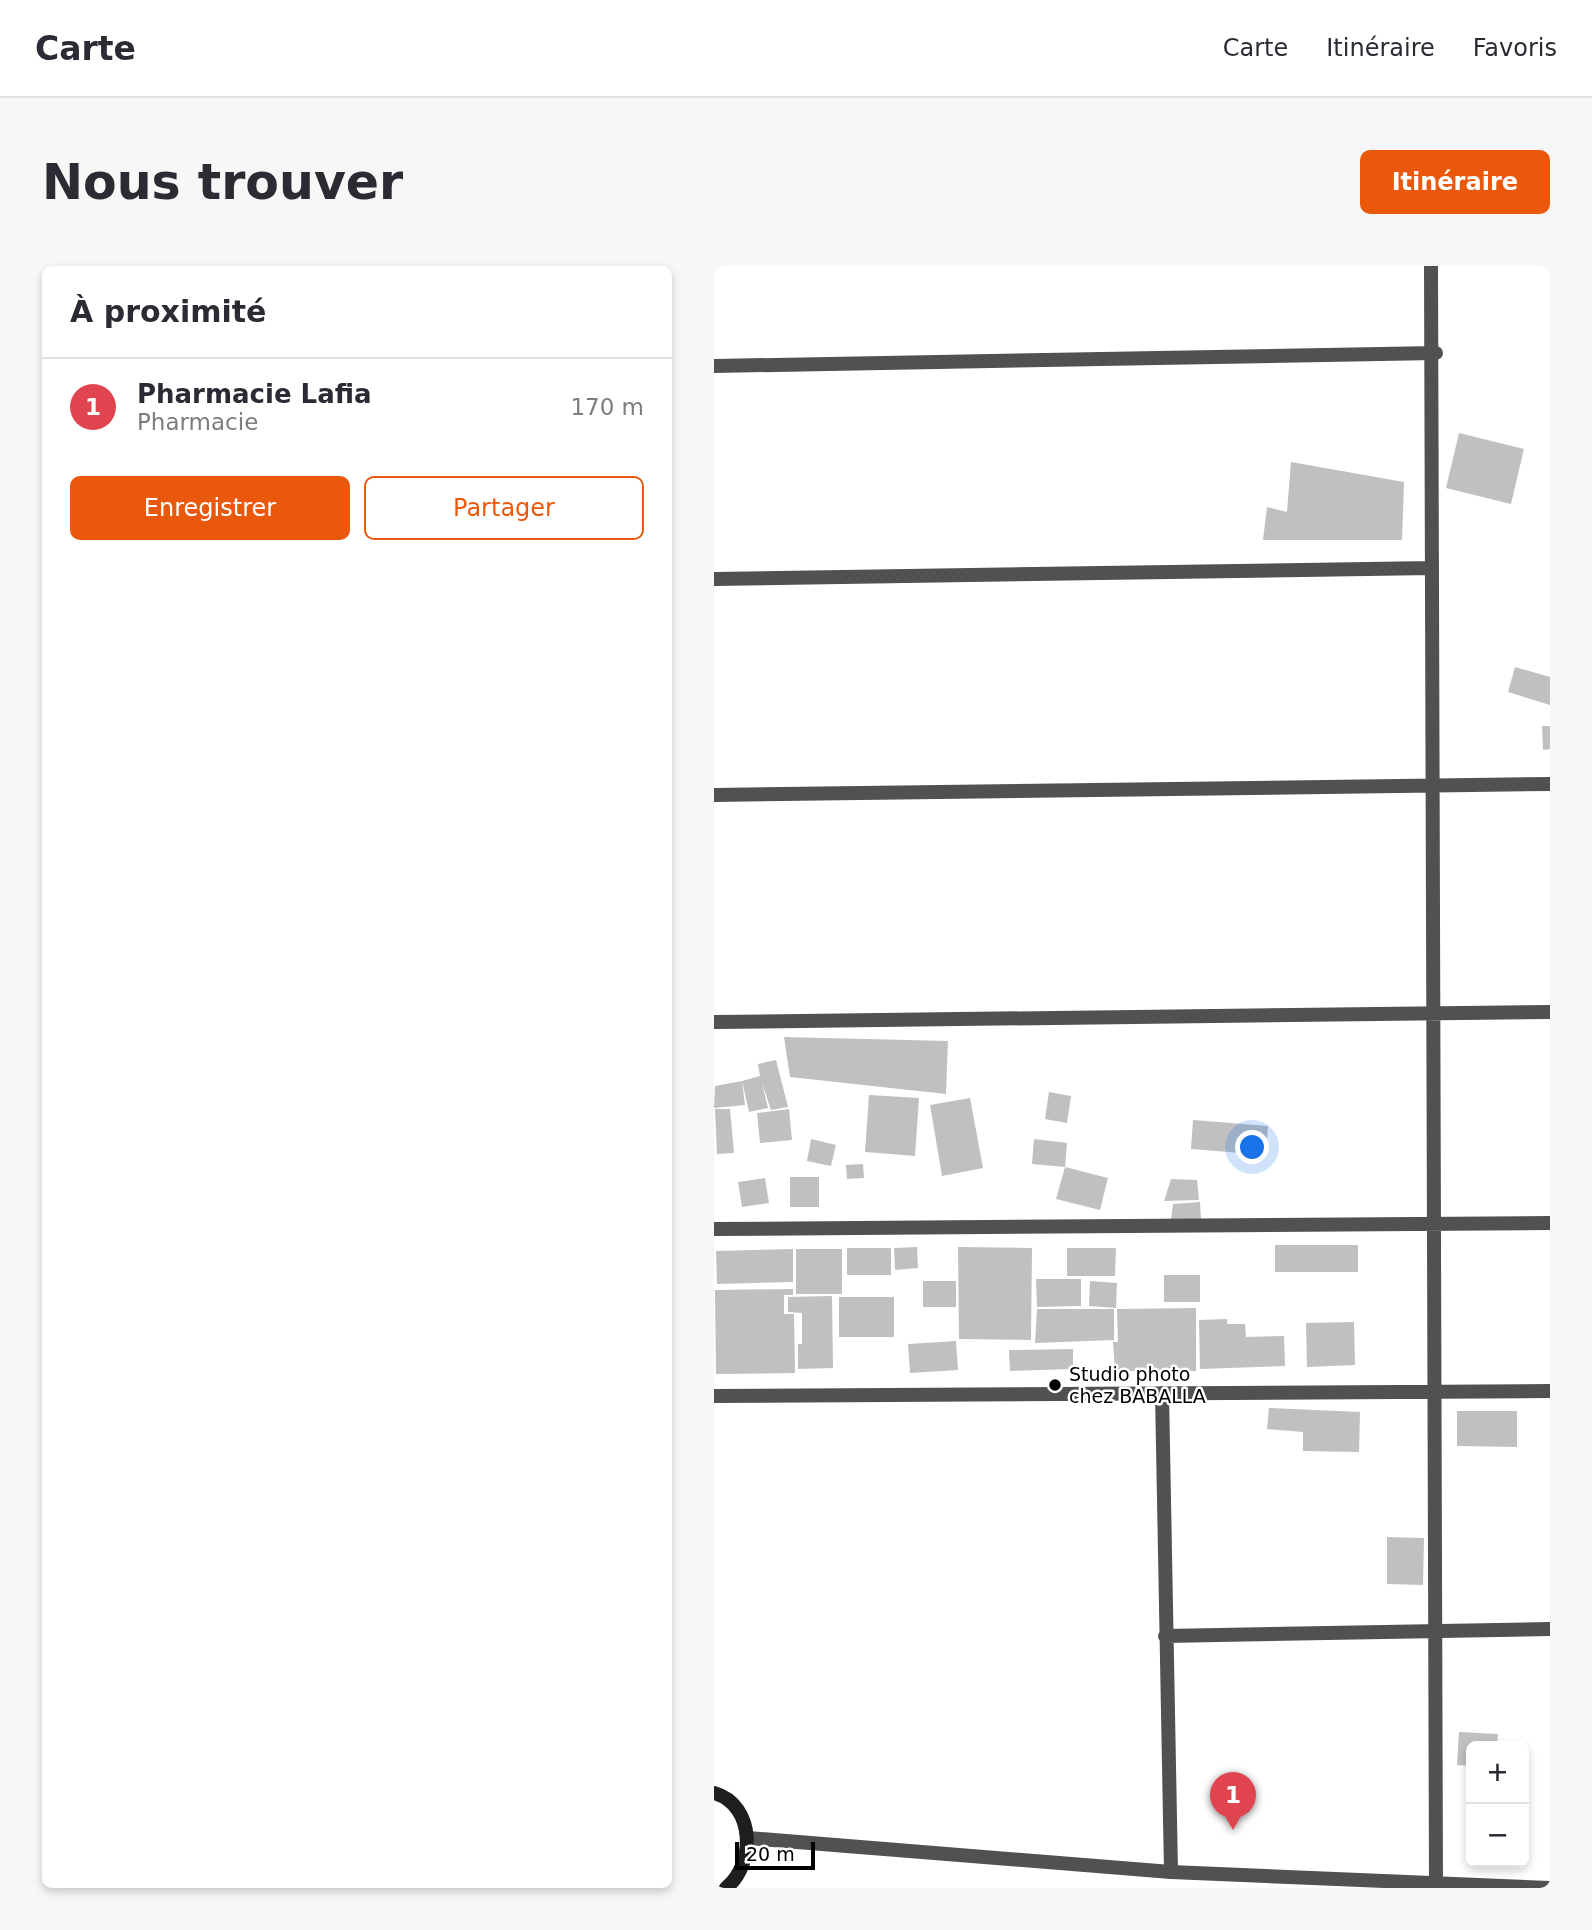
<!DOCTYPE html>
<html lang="fr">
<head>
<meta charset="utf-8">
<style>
  :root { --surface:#fff; --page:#f7f7f7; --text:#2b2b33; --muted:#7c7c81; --line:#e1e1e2; --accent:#ea580c }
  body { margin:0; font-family:"DejaVu Sans",sans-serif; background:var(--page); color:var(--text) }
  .controls { position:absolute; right:21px; bottom:21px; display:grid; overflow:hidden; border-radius:10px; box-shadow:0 4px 10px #0003 }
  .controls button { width:63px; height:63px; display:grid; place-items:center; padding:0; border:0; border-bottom:2px solid var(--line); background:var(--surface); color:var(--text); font:35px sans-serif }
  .scale { position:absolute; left:21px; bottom:18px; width:80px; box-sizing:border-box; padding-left:7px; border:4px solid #000; border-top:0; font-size:19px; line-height:24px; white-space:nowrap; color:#000; -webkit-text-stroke:5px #fff; paint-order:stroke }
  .you { position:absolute; left:539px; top:882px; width:24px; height:24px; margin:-18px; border:5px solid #fff; border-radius:50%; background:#1a73e8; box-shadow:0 0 0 10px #1a73e833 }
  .badge { display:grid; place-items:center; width:46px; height:46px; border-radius:50%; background:var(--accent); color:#fff; font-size:23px; font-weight:700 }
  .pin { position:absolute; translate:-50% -58px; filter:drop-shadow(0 2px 4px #0008) }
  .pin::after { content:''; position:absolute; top:37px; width:24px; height:21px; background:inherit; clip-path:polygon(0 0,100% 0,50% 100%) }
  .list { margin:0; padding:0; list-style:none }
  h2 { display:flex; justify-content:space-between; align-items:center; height:91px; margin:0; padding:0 28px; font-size:30px }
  h2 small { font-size:23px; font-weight:400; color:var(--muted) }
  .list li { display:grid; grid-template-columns:46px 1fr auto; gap:21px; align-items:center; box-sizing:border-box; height:98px; padding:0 28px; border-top:2px solid var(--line) }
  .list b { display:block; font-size:26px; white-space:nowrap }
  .list p { margin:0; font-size:23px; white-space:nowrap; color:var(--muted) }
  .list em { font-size:23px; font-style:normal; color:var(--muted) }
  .actions { display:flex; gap:14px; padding:21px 28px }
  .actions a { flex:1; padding:16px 0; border:2px solid var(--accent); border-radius:10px; text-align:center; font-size:24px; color:var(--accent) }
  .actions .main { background:var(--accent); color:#fff }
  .map { position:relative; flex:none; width:836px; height:1622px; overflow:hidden; border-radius:10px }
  header { display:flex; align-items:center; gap:42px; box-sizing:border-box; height:98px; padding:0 35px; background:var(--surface); border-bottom:2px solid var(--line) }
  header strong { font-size:33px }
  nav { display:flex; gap:38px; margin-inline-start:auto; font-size:24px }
  .intro { display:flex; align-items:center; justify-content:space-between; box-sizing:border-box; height:168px; padding:0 42px }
  h1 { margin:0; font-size:49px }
  .button { padding:18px 32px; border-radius:10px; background:var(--accent); color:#fff; font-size:24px; font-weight:700 }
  main { display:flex; gap:42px; padding:0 42px }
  aside { flex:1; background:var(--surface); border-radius:10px; box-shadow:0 4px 10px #0003 }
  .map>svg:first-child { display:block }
  .building { fill:#c0c0c0 }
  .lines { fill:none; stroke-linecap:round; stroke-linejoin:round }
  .minor { stroke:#515151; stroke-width:14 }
  .tertiary { stroke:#515151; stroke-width:14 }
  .secondary { stroke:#1e1e1e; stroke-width:14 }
  .poi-dot { fill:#000; stroke:#fff; stroke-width:2.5 }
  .labels { text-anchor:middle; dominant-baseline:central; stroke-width:5; stroke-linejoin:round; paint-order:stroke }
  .poi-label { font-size:19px; fill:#000; stroke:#fff; text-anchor:start }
</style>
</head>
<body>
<header>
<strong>Carte</strong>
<nav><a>Carte</a><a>Itinéraire</a><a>Favoris</a></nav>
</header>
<div class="intro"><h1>Nous trouver</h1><a class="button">Itinéraire</a></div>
<main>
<aside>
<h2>À proximité<small></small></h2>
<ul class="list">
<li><span class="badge" style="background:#e0444e">1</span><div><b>Pharmacie Lafia</b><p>Pharmacie</p></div><em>170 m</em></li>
</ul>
<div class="actions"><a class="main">Enregistrer</a><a>Partager</a></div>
</aside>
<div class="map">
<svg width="836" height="1622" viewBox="0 0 836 1622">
  <rect width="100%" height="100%" fill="#fff"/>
  <path class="building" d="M745,167L810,183L797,238L732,222Z
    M577,196L690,216L688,274H549L553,241L573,246Z
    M801,401L836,411V439L794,426Z
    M828,460H836V483L829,484Z
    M70,771L234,775L232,828L76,811Z
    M62,794L74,841L57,844L48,817L54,842L35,846L28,815L46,810L44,798Z
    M28,815L31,839L0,842L1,820Z
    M335,826L357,830L353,857L331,853Z
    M155,829L205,832L201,890L151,886Z
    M256,832L269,902L228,910L216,839Z
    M1,843H16L20,887L3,888Z
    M75,843L78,874L46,877L43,847Z
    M479,854L554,860L552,889L477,883Z
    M97,873L122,879L117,900L93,895Z
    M320,873L353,877L351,901L394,912L386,944L342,933L351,901L318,898Z
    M149,898L150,912L133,913L132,899Z
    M76,911H105V941H76Z
    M51,912L55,937L28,941L24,916Z
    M457,913L483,914L485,934L450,935Z
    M486,936L487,954H457L459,938Z
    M561,979H644V1006H561Z
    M203,981L204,1002L181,1004L180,982Z
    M244,981L318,982L317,1074L245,1073Z
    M133,982H177V1009H133Z
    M353,982H402L401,1010H353Z
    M79,983V1016L3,1018L2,985Z
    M82,983H128V1028H82Z
    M450,1009H486V1036H450Z
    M322,1013H367V1040L323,1041Z
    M209,1015H242V1041H209Z
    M376,1015L403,1017L402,1042L375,1040Z
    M79,1023V1029H70V1048H80L81,1107L2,1108L1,1024Z
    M118,1030L119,1102L84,1103V1078H88V1047L74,1046V1031Z
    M125,1031H180V1071H125Z
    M482,1042V1105H401L399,1076H404L403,1043Z
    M323,1043H400V1074L321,1077Z
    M513,1053V1058H531L532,1071L570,1070L571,1100L486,1103L485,1054Z
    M640,1056L641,1099L593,1101L592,1057Z
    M242,1075L244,1104L196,1107L194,1078Z
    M359,1083V1103L296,1105L295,1084Z
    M555,1142L646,1146L645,1186L589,1185V1166L553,1163Z
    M743,1145H803V1181L743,1180Z
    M673,1271L710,1272L709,1319L673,1318Z
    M745,1466L784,1468L783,1480H757V1500L743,1499Z"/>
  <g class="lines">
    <path class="minor" d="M717,0L722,1619
      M0,100L722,87
      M0,313L718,302
      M0,529L836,518
      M0,756L836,746
      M0,963L836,957
      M448,1127L457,1606
      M0,1130L836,1125
      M451,1370L836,1363"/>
    <path class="tertiary" d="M34,1572L457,1606L836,1622"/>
    <path class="secondary" d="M0,1527C42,1539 41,1599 12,1622"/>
  </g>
  <circle class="poi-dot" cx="341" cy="1119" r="7"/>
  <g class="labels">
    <g class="poi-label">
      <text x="355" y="1108">Studio photo<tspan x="355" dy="22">chez BABALLA</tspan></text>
    </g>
  </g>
</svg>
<div class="controls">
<button>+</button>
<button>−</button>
</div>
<div class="scale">20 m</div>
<div class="you"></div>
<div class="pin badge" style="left:519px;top:1564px;background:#e0444e">1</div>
</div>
</main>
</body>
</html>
